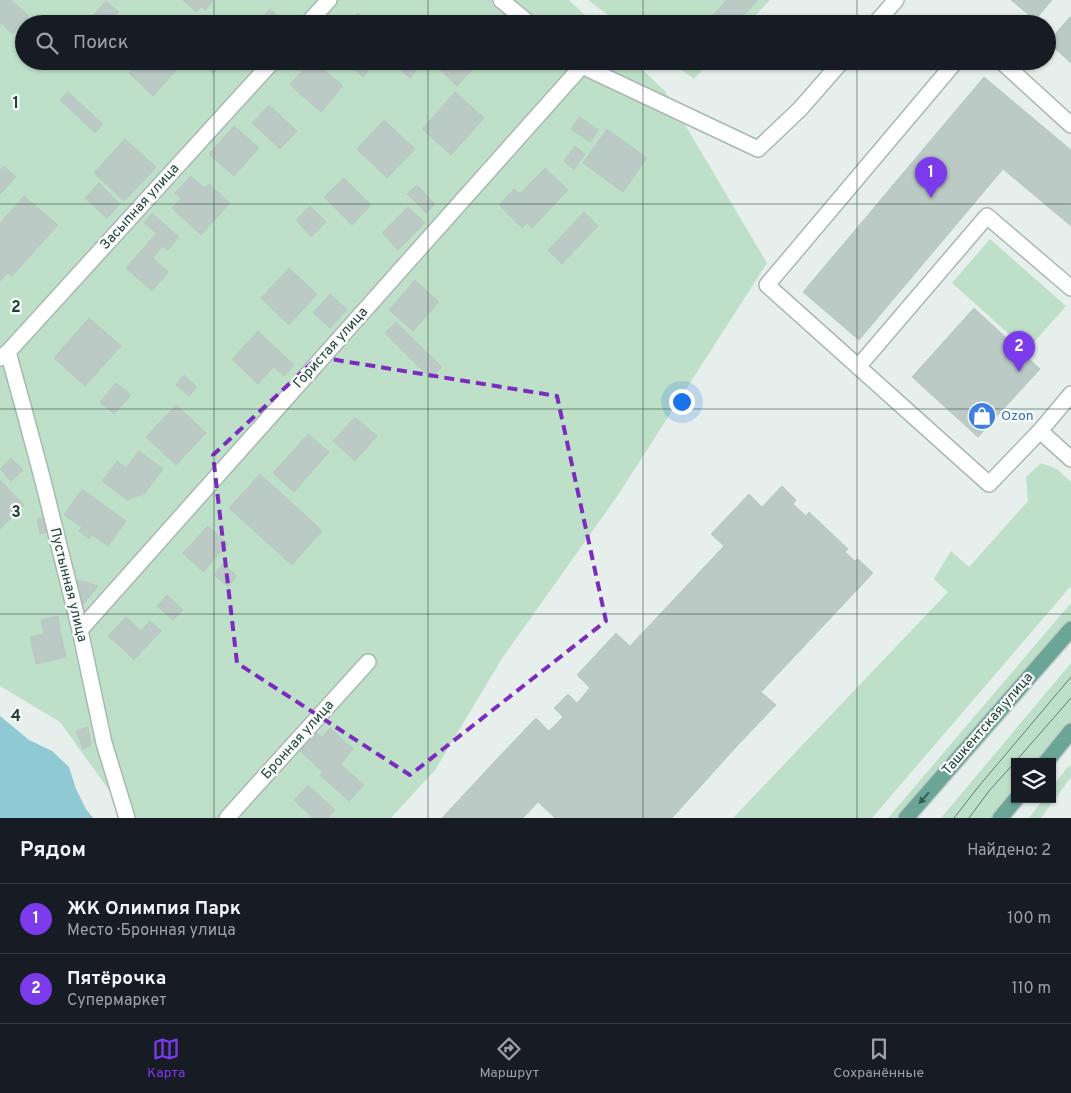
<!DOCTYPE html>
<html lang="ru">
<head>
<meta charset="utf-8">
<style>
  :root { --surface:#171b24; --page:#20242c; --text:#f1f3f6; --muted:#9ea1a6; --line:#363941; --accent:#7c3aed }
  body { margin:0; font-family:Overpass,sans-serif; background:var(--page); color:var(--text) }
  .controls { position:absolute; right:15px; bottom:15px; display:grid; overflow:hidden; border-radius:0px; box-shadow:0 1px 4px #0004 }
  .controls button { width:45px; height:45px; display:grid; place-items:center; padding:0; border:0; border-bottom:1px solid var(--line); background:var(--surface); color:var(--text); font:25px sans-serif }
  .you { position:absolute; left:681px; top:401px; width:18px; height:18px; margin:-12px; border:4px solid #fff; border-radius:50%; background:#1a73e8; box-shadow:0 0 0 8px #1a73e833 }
  .badge { display:grid; place-items:center; width:32px; height:32px; border-radius:50%; background:var(--accent); color:#fff; font-size:16px; font-weight:700 }
  .pin { position:absolute; translate:-50% -41px; filter:drop-shadow(0 1px 2px #0008) }
  .pin::after { content:''; position:absolute; top:26px; width:18px; height:15px; background:inherit; clip-path:polygon(0 0,100% 0,50% 100%) }
  .list { margin:0; padding:0; list-style:none }
  h2 { display:flex; justify-content:space-between; align-items:center; height:65px; margin:0; padding:0 20px; font-size:21px }
  h2 small { font-size:16px; font-weight:400; color:var(--muted) }
  .list li { display:grid; grid-template-columns:32px 1fr auto; gap:15px; align-items:center; box-sizing:border-box; height:70px; padding:0 20px; border-top:1px solid var(--line) }
  .list b { display:block; font-size:19px; white-space:nowrap }
  .list p { margin:0; font-size:16px; white-space:nowrap; color:var(--muted) }
  .list em { font-size:16px; font-style:normal; color:var(--muted) }
  .icon { flex:none; width:28px; height:28px; fill:none; stroke:currentColor; stroke-width:2; stroke-linecap:round; stroke-linejoin:round }
  .map { position:relative; flex:none; width:1071px; height:818px; overflow:hidden }
  .search { position:absolute; background:var(--surface); box-shadow:0 1px 4px #0004; left:15px; right:15px; top:15px; height:55px; display:flex; align-items:center; gap:12px; box-sizing:border-box; padding:0 18px; border-radius:28px; color:var(--muted); font-size:19px }
  .sheet { height:205px; background:var(--surface) }
  nav { display:flex; justify-content:space-around; align-items:center; box-sizing:border-box; height:70px; border-top:1px solid var(--line); background:var(--surface); font-size:14px; color:var(--muted) }
  nav a { display:grid; justify-items:center; gap:2px }
  nav .on { color:var(--accent) }
  .map>svg:first-child { display:block }
  .green { fill:#bfe0c8 }
  .water { fill:#8ec9d4 }
  .building { fill:#bbcac4; stroke:#b8c9c2 }
  .lines { fill:none; stroke-linecap:round; stroke-linejoin:round }
  .minor-casing { stroke:#a8b8b2; stroke-width:18 }
  .major-casing { stroke:#c2cac8; stroke-width:18 }
  .minor { stroke:#fff; stroke-width:15 }
  .major { stroke:#6aa596; stroke-width:15 }
  .tram { stroke:#5f7d75; stroke-width:1 }
  .oneway { fill:#365b51 }
  .marked { fill:none; stroke:#7b2cbf; stroke-width:4; stroke-dasharray:10 6; stroke-linejoin:round }
  .grid { fill:none; stroke:#24423a; stroke-width:1; stroke-opacity:0.55 }
  .labels { text-anchor:middle; dominant-baseline:central; stroke-width:4.5; stroke-linejoin:round; paint-order:stroke }
  .street-label { font-size:14px; fill:#24423a; stroke:#f7fbf9 }
  .shop-label { font-size:14px; fill:#366cbe; stroke:#f7fbf9; text-anchor:start }
  .grid-label { font-size:16px; text-anchor:middle; font-weight:bold; fill:#24423a; stroke:#f7fbf9; stroke-width:4.5; stroke-linejoin:round; paint-order:stroke }
</style>
</head>
<body>
<div class="map">
<svg width="1071" height="818" viewBox="0 0 1071 818">
  <rect width="100%" height="100%" fill="#e6efeb"/>
  <path class="green" d="M0,0H569L594,24H24V61H633L665,91L767,263L618,495L503,657L435,770L391,818H129L60,722L0,686Z
    M588,0H770L747,24H620Z
    M670,61H710L694,79Z
    M990,239L1066,306L1027,350L952,283Z
    M1041,463L1057,469L1071,482V586L872,818H733L948,592L934,579L951,551L969,567L1028,501L1026,477Z
    M1071,603V620L902,818H888Z
    M1071,663V728L1042,762H1015V792L993,818H941Z
    M1071,765V777L1041,818H1029L1043,799H1052V787L1067,768Z"/>
  <path class="water" d="M0,716L29,740L52,751L69,767L76,789L86,809L93,818H0Z"/>
  <path class="building" d="M0,0H11L29,16L12,34L1,23L0,25Z
    M183,0H212L213,1L205,10L201,7L196,12Z
    M727,0H758L735,24H704Z
    M1011,0H1052L1035,20Z
    M106,1L119,12L108,24H85Z
    M270,9L287,24H256Z
    M358,13L371,24H349Z
    M209,15L218,24H200Z
    M1070,17H1071V63L1048,42Z
    M58,61H73L66,68Z
    M140,61H171L178,68L153,96L129,73Z
    M200,61H225L213,74Z
    M310,61H314L343,86L321,112L290,85Z
    M345,61H376L363,77Z
    M393,61H424L410,78L392,62Z
    M433,61H480L457,86L432,62Z
    M984,77L1071,150V226L1003,169L859,340L803,292Z
    M68,92L103,124L95,133L60,100Z
    M455,92L484,118L451,155L422,129Z
    M269,105L297,131L280,149L252,123Z
    M580,117L598,130L590,142L571,129Z
    M384,120L415,149L387,178L357,149Z
    M234,126L259,148L234,176L209,154Z
    M607,129L647,158L623,192L583,163Z
    M125,139L156,167L148,176L129,158L106,184L94,173Z
    M575,146L585,154L574,169L564,161Z
    M129,158L148,176L124,201L106,184Z
    M4,166L16,177L0,194V170Z
    M545,168L568,190L532,228L527,223L522,228L499,205L514,189L520,194Z
    M191,176L204,188L209,184L230,203L201,235L172,208L181,199L175,193Z
    M344,178L371,205L352,225L324,197Z
    M99,183L120,204L107,218L85,198Z
    M417,185L435,204L426,213L407,194Z
    M24,196L58,225L12,276L8,273L0,281V223Z
    M310,206L326,222L311,237L296,220Z
    M408,207L425,223L398,250L382,233Z
    M584,212L598,226L562,264L548,250Z
    M152,213L164,224L156,233L144,223Z
    M164,224L179,237L168,250L163,246L153,258L168,272L152,291L126,268Z
    M289,268L317,294L289,325L261,298Z
    M415,280L439,302L413,331L389,310Z
    M330,294L347,310L330,328L313,313Z
    M974,308L1040,369L978,437L912,377Z
    M89,318L121,346L85,386L54,358Z
    M396,322L442,367L431,379L385,333Z
    M258,331L284,356L258,384L232,359Z
    M284,356L294,365L284,376L274,367Z
    M184,375L197,387L189,396L176,385Z
    M116,383L131,395L114,414L100,402Z
    M176,405L206,433L176,465L146,437Z
    M355,417L377,436L355,461L333,441Z
    M308,434L329,452L294,492L273,473Z
    M139,451L163,469L145,493L127,500L102,481L117,461L126,468Z
    M11,458L23,470L11,481L0,469Z
    M260,474L315,524L284,558L229,508Z
    M0,480L24,505L0,529Z
    M782,486L796,500L793,504L806,516L809,512L848,549L845,552L855,561L858,559L873,573L761,692L776,705L736,747L630,646L724,546L711,534L749,494L762,507Z
    M82,489L126,521L108,546L92,535L89,539L79,531L82,527L64,515Z
    M44,518L47,532L40,534L37,519Z
    M315,524L322,531L292,565L284,558Z
    M208,526L228,544L203,572L183,553Z
    M223,564L237,576L228,587L214,575Z
    M75,579L98,586L80,608Z
    M167,595L183,610L173,620L157,606Z
    M58,616L60,630L44,634L41,620Z
    M126,617L140,630L123,649L108,636Z
    M150,621L161,631L134,660L123,649Z
    M60,630L66,657L36,664L30,637Z
    M616,633L722,733L642,818H555L495,761L536,718L549,731L563,717L554,708L568,694L577,703L590,688L577,675Z
    M88,727L91,745L83,749L76,731Z
    M330,728L353,749L341,764L335,759L323,772L300,751L317,733L322,737Z
    M722,733L736,747L672,818H642Z
    M335,759L364,785L349,801L320,775Z
    M495,761L538,802L523,818H442Z
    M308,785L335,810L328,818H313L294,800Z"/>
  <g class="lines">
    <defs>
      <path id="minor" d="M501,0L530,24
        M307,24L329,0
        M875,24L896,0
        M575,61L582,66L758,149L800,109L842,61
        M956,61L767,285L989,484L1040,431L1071,394
        M1001,61L1071,125
        M8,352L24,410L43,481L80,630L104,743L127,818
        M0,358L8,352L273,61
        M858,367L987,216L1071,288
        M1040,431L1071,459
        M80,630L582,66
        M227,818L368,662"/>
      <path id="major" d="M1046,762L1071,731
        M906,818L1071,629
        M1000,818L1016,799"/>
    </defs>
    <use href="#minor" class="minor-casing"/>
    <use href="#major" class="major-casing"/>
    <use href="#minor" class="minor"/>
    <use href="#major" class="major"/>
    <path class="tram" d="M1015,762L1071,698
      M954,818L979,786L1071,677
      M969,818L989,791L1015,762"/>
  </g>
  <defs><path id="oneway-solid" d="M-6-.8H1V-3.2L6.5 0L1 3.2V.8H-6Z" transform="scale(1.25)"/></defs>
  <use class="oneway" href="#oneway-solid" transform="translate(924 798) rotate(131)"/>
  <path class="marked" d="M318,357L557,396L606,621L410,775L237,663L213,455Z"/>
  <path class="grid" d="M214,0V24M428,0V24M643,0V24M857,0V24M214,61V818M428,61V818M643,61V818M857,61V818M0,204H1071M0,409H1071M0,614H1071"/>
  <defs>
    <symbol id="shop-disc" viewBox="-11 -11 22 22"><circle r="9.5" fill="#3f7fe0" stroke="#f7fbf9"/><path d="M-5-2.5h2.3a2.7 3.5 0 0 1 5.4 0H5L5.5 6h-11ZM-1.5-2.5h3a1.5 2.3 0 0 0-3 0Z" fill="#fff"/></symbol>
  </defs>
  <g fill-rule="evenodd">
    <use href="#shop-disc" x="966" y="400" width="32" height="32"/>
  </g>
  <g class="labels">
    <g class="street-label">
      <text transform="translate(140 207) rotate(-48)">Засыпная улица</text>
      <text transform="translate(331 348) rotate(-48)">Гористая улица</text>
      <text transform="translate(68 585) rotate(76)">Пустынная улица</text>
      <text transform="translate(988 724) rotate(-49)">Ташкентская улица</text>
      <text transform="translate(298 740) rotate(-48)">Бронная улица</text>
    </g>
    <g class="shop-label">
      <text x="1001" y="416">Ozon</text>
    </g>
  </g>
  <g class="grid-label">
    <text x="16" y="108">1</text>
    <text x="16" y="312">2</text>
    <text x="16" y="517">3</text>
    <text x="16" y="721">4</text>
  </g>
</svg>
<div class="controls">
<button><svg class="icon" aria-label="layers" viewBox="0 0 24 24"><path d="M12 4l9 5-9 5-9-5zM3 14l9 5 9-5"/></svg></button>
</div>
<div class="you"></div>
<div class="pin badge" style="left:931px;top:198px">1</div>
<div class="pin badge" style="left:1019px;top:372px">2</div>
<div class="search"><svg class="icon" aria-label="search" viewBox="0 0 24 24"><circle cx="10" cy="10" r="6"/><path d="M15 15l6 6"/></svg>Поиск</div>
</div>
<section class="sheet">
<h2>Рядом<small>Найдено: 2</small></h2>
<ul class="list">
<li><span class="badge">1</span><div><b>ЖК Олимпия Парк</b><p>Место · Бронная улица</p></div><em>100 m</em></li>
<li><span class="badge">2</span><div><b>Пятёрочка</b><p>Супермаркет</p></div><em>110 m</em></li>
</ul>
</section>
<nav>
<a class="on"><svg class="icon" aria-label="map" viewBox="0 0 24 24"><path d="M3 6l6-2 6 2 6-2v14l-6 2-6-2-6 2zM9 4v14M15 6v14"/></svg>Карта</a>
<a><svg class="icon" aria-label="directions" viewBox="0 0 24 24"><path d="M12 3l9 9-9 9-9-9zM9 14v-3h6M13 9l2 2-2 2"/></svg>Маршрут</a>
<a><svg class="icon" aria-label="saved" viewBox="0 0 24 24"><path d="M7 4h10v16l-5-4-5 4z"/></svg>Сохранённые</a>
</nav>
</body>
</html>
